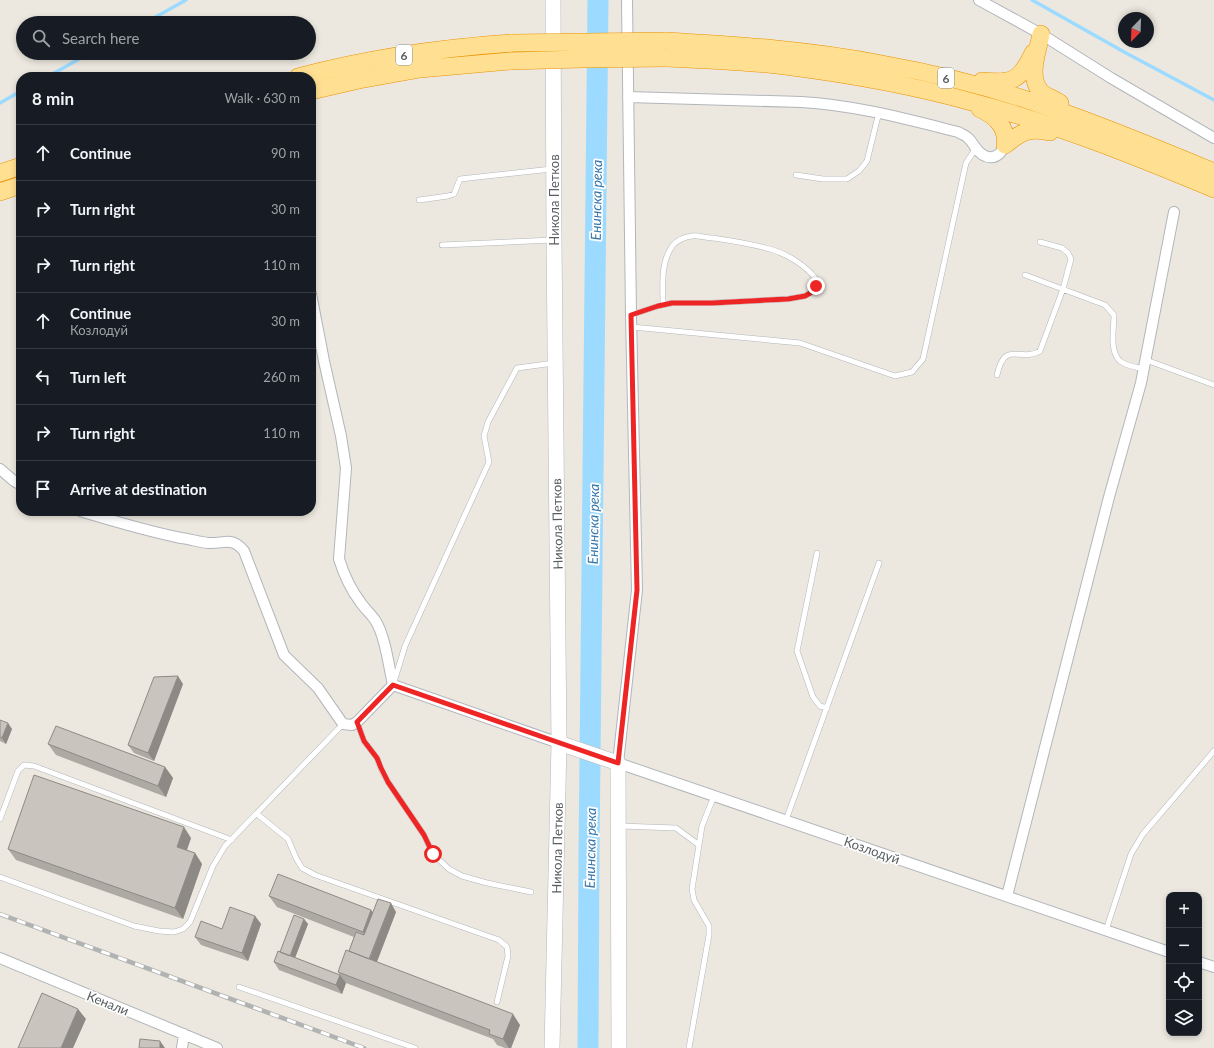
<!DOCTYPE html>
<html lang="en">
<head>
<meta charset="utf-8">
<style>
  :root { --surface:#171b24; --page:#242831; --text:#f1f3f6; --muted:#9ea1a6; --line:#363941 }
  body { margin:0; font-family:Lato,sans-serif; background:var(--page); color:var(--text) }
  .controls { position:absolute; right:12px; bottom:12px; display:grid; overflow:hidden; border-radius:8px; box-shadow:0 2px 6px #0003 }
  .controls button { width:36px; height:36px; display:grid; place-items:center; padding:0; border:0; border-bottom:1px solid var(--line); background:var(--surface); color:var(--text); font:20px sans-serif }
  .compass { position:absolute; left:1118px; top:12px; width:36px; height:36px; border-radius:50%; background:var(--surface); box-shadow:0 2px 6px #0003; rotate:203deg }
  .stop { position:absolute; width:12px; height:12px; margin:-9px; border:3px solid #ed2524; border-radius:50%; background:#fff }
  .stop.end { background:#ed2524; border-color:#fff; box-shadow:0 1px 4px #0008 }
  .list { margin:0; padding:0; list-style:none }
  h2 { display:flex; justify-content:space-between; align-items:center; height:52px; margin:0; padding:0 16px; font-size:17px }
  h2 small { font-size:13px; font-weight:400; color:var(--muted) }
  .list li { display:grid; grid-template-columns:26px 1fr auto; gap:12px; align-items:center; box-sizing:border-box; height:56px; padding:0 16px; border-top:1px solid var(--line) }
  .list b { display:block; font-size:15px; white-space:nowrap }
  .list p { margin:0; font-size:13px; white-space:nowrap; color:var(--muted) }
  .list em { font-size:13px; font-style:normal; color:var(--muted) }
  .icon { flex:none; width:22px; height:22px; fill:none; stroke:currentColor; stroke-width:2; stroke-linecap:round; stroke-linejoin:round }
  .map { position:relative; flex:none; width:1214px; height:1048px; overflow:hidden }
  .search { position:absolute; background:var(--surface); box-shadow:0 2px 6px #0003; left:16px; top:16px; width:300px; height:44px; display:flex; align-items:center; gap:10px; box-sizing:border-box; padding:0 14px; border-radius:22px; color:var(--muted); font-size:15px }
  .panel { position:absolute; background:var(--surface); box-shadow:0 2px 6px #0003; left:16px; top:72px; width:300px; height:444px; border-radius:16px }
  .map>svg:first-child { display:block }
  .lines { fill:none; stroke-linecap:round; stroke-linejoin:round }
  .stream { stroke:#9cdbff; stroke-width:3.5 }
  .river { stroke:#9cdbff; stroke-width:21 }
  .service-casing { stroke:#b2b6bb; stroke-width:6 }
  .minor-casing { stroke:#b2b6bb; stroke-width:12 }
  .secondary-casing { stroke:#b3b7bd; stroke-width:16 }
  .trunk-casing { stroke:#eb9100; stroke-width:18 }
  .service { stroke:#fff; stroke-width:5 }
  .minor { stroke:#fff; stroke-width:10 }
  .secondary { stroke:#fff; stroke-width:15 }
  .trunk { stroke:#ffe092; stroke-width:17 }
  .rail-casing { stroke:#b1b2b2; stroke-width:4.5 }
  .rail { stroke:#fff; stroke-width:3; stroke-dasharray:9; stroke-linecap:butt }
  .trunk-bridge-casing { stroke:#eb9100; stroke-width:18; stroke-linecap:butt }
  .trunk-bridge { stroke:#ffe092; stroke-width:17 }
  .wall { fill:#ada9a3 }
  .shaded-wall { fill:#8d8a85 }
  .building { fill:#c9c5be; stroke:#8d8a85 }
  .route { stroke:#ed2524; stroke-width:5 }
  .labels { text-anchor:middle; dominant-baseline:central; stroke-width:3.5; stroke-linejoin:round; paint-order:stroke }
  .shield { fill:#fff; stroke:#8a8e90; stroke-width:1 }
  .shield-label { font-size:12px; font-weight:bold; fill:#585d61 }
  .street-label { font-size:13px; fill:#585d61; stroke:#fff }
  .water-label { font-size:14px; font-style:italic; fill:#3676aa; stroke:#fff }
</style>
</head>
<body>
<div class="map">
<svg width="1214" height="1048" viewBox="0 0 1214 1048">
  <rect width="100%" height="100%" fill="#ece8df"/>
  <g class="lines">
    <path class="stream" d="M1032,0L1126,53L1214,100
      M145,23L186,0
      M47,77L90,53
      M0,103L21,91"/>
    <path class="river" d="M588,1048L589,853L598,0"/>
    <defs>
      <path id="service" d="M796,175L823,179H847L859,171L867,161L879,112
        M419,200L448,196L454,194L460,179L552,169
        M442,245L553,240
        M1025,275L1105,305L1114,315C1114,328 1109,351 1120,361C1126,366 1136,367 1144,369
        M631,315L658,306L672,303H712L788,299L805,296L812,292L816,287V279C806,266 789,255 773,250C754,244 733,241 713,238C706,238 698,235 692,236C684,237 678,240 673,245C660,262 663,286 663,305
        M632,327L800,343L895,376L912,372L923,359L966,163L976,148
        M1146,360L1214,385
        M997,375C1005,339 1020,363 1040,351L1063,289L1071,259L1068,253L1062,248L1040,242
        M817,553L797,651L813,697L820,706L827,708
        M394,682L405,646L489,462L484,436L488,422L517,368L554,363
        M357,722L364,741L377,758L381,769L388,782L424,835L433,854L449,869L462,876L487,883L531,892
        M257,814L288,839L296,858L302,868L315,875L499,940L507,947L508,956L497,1002
        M0,819L18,771L24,765L34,766L232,840
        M786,820L879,563
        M620,826L676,828L699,845
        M0,877L134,926L159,931L174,932L183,929L190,922L213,866L225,846L343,724
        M1106,930L1131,854L1143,834L1214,751
        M239,987L415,1048
        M689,1048L709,935V926L694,900L692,889L702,826L714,796"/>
      <path id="minor" d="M627,0L631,315L637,590L618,763L1169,952
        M979,0L1041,34L1111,78L1214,138
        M628,97L801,102C855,105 906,119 958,132C961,134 965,135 967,137C971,140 973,144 975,147C985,161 998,161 1005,145
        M311,294L324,361L341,436L346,468L339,559C344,575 351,590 361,603C365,609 371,614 375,620C385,635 389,667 393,685L559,743
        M0,469L14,481L21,485
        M80,511C113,521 147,531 181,538C190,539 199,542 208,543C224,544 232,536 244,551L284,655L318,688L343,724L352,725L357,722L393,685
        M1007,896L1109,497L1141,383L1174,212
        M0,958L217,1048
        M1199,962L1214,967
        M182,1048L184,1034"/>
      <path id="secondary" d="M559,743L618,763L619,1048
        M552,1048L559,743L554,240L553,0"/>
      <path id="trunk" d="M1041,34C1038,51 1027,77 1041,92C1045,96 1054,99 1060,103
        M665,41C738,45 810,50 882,64C938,74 994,88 1048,107C1104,126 1159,149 1214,172
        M667,58C706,60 746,61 785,66C848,74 911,85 972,102C1055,124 1135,156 1214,189
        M298,77C369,58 440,48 512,43
        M982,81C1012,84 1020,81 1033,53
        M311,91L359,80L420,69L511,61
        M980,109C995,115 1008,128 1005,145
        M1005,145C1021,132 1030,127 1050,132
        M0,173L21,166
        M0,192L21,185"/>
    </defs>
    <use href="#service" class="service-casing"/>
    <use href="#minor" class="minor-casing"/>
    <use href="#secondary" class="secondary-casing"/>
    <use href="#trunk" class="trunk-casing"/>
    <use href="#service" class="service"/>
    <use href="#minor" class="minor"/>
    <use href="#secondary" class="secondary"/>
    <use href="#trunk" class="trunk"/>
    <defs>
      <path id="rail" d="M0,914L364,1048"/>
    </defs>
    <use href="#rail" class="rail-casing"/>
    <use href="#rail" class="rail"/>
    <defs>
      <path id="trunk-bridge" d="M512,43L665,41
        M511,61L581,59L667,58"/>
    </defs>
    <use href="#trunk-bridge" class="trunk-bridge-casing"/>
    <use href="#trunk-bridge" class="trunk-bridge"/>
  </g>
  <path class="wall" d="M183,684L154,761L134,753L128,745Z
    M0,720L12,729L6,744L0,741Z
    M48,744L165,767L173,778L166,797L56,755Z
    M191,838L187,850L195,853L202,864L183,919L16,860L8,849Z
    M269,896L371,910L373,913L396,912L377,962L520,1025L511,1048H505L497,1045L493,1039L346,983L338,972L349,951L354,937L277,907Z
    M255,916L261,924L248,961L201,945L195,937L222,929Z
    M304,919L308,924L295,958L340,975L346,983L342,994L279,970L274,962Z"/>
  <path class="shaded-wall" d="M178,676L183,684L154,761L148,753Z
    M8,723L12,729L6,744L2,738Z
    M165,767L173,778L166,797L158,786Z
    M184,827L191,838L184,858L177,847Z
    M195,853L202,864L183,919L175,908Z
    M391,903L396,912L374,969L369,961Z
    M371,910L379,921L370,943L363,932Z
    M255,916L261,924L248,961L242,953Z
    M304,919L308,924L293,963L290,957Z
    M340,975L346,983L342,994L336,985Z
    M78,1009L86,1019L73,1048H61Z
    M513,1014L520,1025L511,1048H509L503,1039Z
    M160,1041L165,1048H160Z"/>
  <path class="building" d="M178,676L148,753L128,745L154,677Z
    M0,720L8,723L2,738L0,737Z
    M56,726L165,767L158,786L48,744Z
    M34,775L184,827L177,847L195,853L175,908L8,849Z
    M278,874L371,910L363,932L269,896Z
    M378,899L391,903L369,959L349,951L356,932L364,935Z
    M230,907L255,916L242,953L195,937L201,921L222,929Z
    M294,915L304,919L290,956L280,952Z
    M346,950L513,1014L503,1039L489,1034L490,1030L338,972Z
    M278,951L340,975L336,985L274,962Z
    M42,993L78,1009L61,1048H18Z
    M140,1039L160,1041V1048H139Z"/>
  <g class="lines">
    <path class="route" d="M433,854L424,835L388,782L381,768L377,758L364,741L357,722L393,685L560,743L618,763L637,590L631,315L658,306L672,303H712L788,299L805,296L812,292L816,286"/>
  </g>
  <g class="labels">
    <g class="shield">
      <rect x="396" y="45" width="16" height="20" rx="3"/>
      <rect x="938" y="68" width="16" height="20" rx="3"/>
    </g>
    <g class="shield-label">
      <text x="404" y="55">6</text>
      <text x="946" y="78">6</text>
    </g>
    <g class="street-label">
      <text transform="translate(554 200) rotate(-90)">Никола Петков</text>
      <text transform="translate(557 524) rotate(-91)">Никола Петков</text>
      <text transform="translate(557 848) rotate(-89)">Никола Петков</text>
      <text transform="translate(872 850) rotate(19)">Козлодуй</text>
      <text transform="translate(108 1003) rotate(22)">Кенали</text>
    </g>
    <g class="water-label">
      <text transform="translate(596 200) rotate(-89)">Енинска река</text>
      <text transform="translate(593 524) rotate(-89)">Енинска река</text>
      <text transform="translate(590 848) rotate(-89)">Енинска река</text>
    </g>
  </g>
</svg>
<div class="controls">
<button>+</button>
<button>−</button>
<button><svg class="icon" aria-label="locate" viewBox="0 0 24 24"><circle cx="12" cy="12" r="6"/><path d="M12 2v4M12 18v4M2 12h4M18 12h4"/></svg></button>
<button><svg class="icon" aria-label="layers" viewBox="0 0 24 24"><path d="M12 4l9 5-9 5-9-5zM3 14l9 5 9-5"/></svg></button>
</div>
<svg class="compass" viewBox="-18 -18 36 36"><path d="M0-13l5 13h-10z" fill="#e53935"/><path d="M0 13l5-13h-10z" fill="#9ea1a6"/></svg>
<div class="stop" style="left:433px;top:854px"></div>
<div class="stop end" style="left:816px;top:286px"></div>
<div class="search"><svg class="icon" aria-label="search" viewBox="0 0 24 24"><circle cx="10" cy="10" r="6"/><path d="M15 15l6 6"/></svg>Search here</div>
<section class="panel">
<h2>8 min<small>Walk · 630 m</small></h2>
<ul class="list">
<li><svg class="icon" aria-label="ahead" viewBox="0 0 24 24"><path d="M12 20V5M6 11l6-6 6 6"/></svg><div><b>Continue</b></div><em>90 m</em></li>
<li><svg class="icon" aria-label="right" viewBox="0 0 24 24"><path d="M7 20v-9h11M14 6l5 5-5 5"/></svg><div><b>Turn right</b></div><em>30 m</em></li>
<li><svg class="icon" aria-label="right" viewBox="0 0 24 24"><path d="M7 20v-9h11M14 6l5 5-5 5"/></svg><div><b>Turn right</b></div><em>110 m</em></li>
<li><svg class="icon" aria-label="ahead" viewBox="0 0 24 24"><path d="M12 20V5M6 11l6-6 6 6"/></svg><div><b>Continue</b><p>Козлодуй</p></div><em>30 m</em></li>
<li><svg class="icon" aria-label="left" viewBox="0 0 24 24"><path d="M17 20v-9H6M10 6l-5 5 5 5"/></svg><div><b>Turn left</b></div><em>260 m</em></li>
<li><svg class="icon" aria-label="right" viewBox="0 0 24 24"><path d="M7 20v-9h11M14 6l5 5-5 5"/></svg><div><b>Turn right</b></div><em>110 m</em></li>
<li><svg class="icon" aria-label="arrive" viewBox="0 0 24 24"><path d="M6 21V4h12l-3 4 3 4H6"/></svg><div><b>Arrive at destination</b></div></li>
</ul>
</section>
</div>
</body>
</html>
